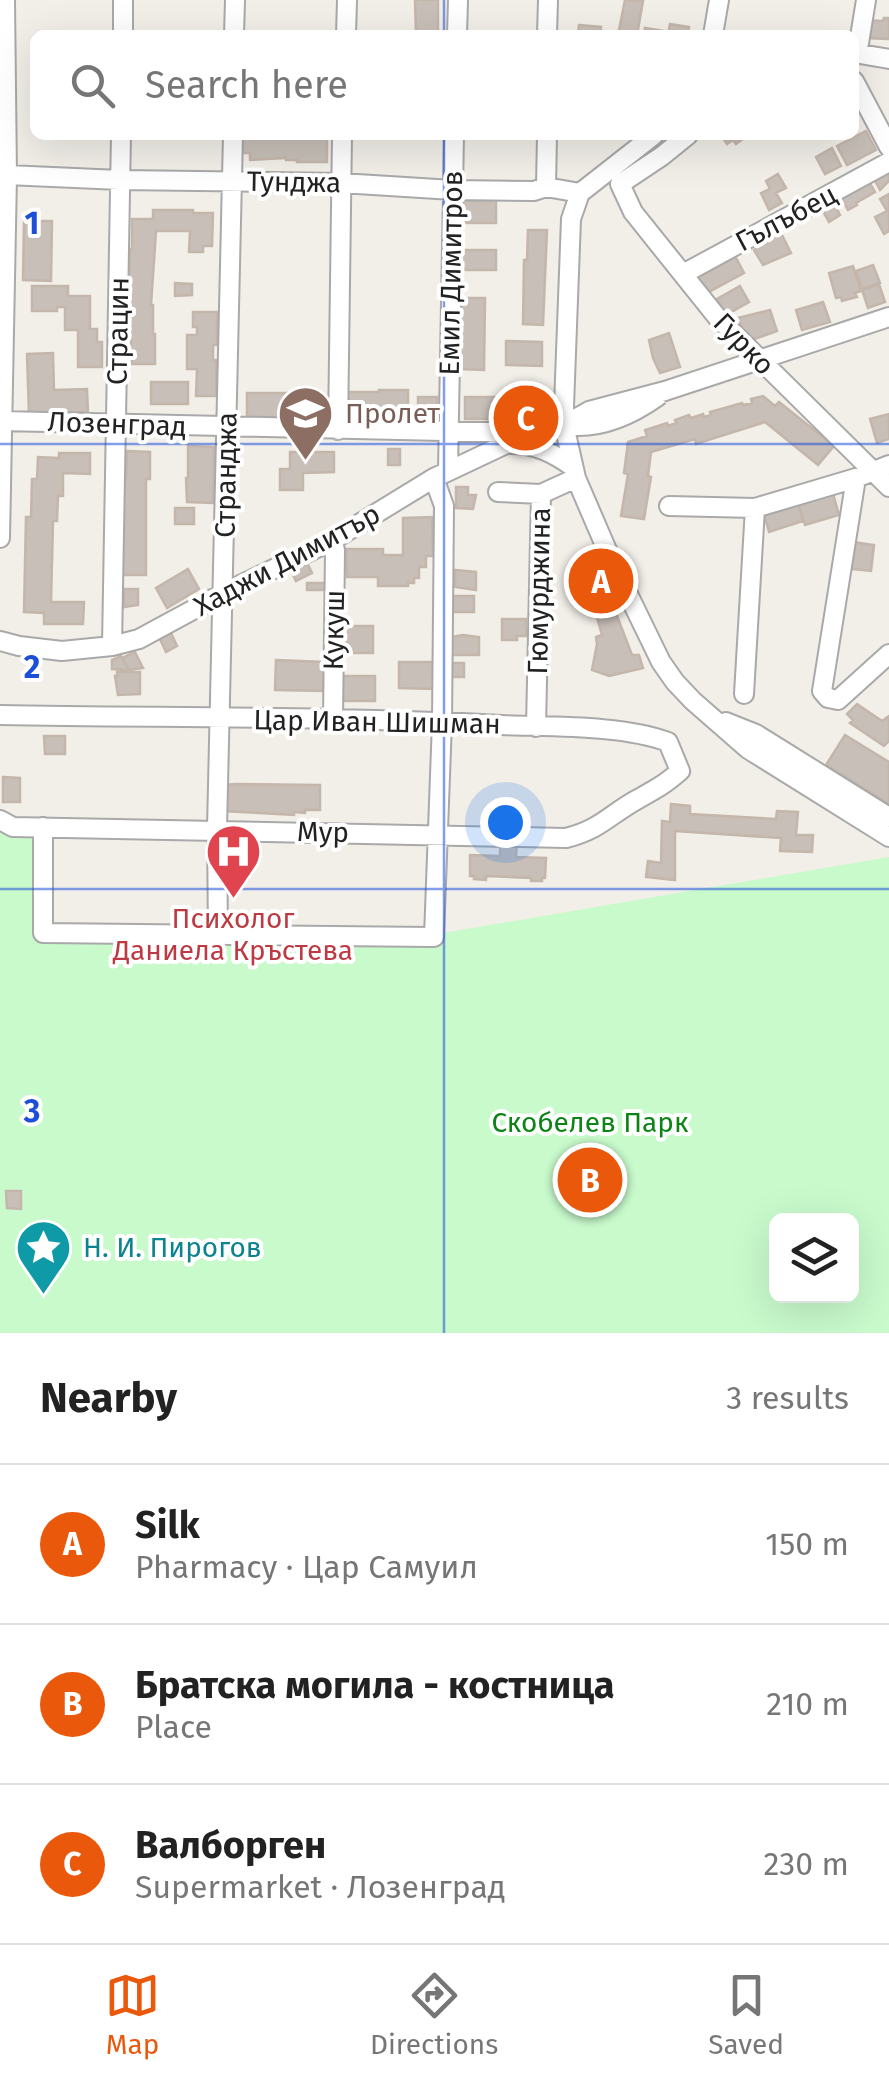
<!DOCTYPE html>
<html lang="en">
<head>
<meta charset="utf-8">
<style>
  :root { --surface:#fff; --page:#f2f2f2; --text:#222; --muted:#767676; --line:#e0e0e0; --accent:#ea580c }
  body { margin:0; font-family:"Fira Sans",sans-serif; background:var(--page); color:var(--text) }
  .controls { position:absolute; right:30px; bottom:30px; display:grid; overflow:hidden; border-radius:15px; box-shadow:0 10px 40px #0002 }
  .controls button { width:90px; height:90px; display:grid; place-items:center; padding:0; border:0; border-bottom:2px solid var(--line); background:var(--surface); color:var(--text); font:50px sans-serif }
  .you { position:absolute; left:505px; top:822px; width:35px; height:35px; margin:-25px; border:8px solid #fff; border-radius:50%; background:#1a73e8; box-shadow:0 0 0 15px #1a73e833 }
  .badge { display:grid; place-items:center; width:65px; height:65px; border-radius:50%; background:var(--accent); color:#fff; font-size:32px; font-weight:700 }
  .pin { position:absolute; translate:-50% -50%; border:5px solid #fff; box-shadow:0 2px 10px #0006 }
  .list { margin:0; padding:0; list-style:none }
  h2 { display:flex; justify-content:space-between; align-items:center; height:130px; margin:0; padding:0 40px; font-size:42px }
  h2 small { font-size:32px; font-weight:400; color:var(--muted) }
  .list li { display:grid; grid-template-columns:65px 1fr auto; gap:30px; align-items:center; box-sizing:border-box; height:160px; padding:0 40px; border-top:2px solid var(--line) }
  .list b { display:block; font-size:38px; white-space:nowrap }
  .list p { margin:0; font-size:32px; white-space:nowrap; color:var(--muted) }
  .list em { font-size:32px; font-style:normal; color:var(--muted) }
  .icon { flex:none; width:55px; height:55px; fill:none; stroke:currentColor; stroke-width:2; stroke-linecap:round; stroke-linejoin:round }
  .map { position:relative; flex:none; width:889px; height:1333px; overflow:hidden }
  .search { position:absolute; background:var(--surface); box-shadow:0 10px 40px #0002; left:30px; right:30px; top:30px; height:110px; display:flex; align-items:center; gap:25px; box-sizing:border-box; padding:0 35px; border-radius:15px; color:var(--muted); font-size:38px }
  .sheet { height:610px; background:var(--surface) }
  nav { display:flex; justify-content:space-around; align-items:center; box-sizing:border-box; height:140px; border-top:2px solid var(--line); background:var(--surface); font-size:28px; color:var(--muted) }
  nav a { display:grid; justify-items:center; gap:5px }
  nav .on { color:var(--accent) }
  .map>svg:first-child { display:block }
  .park { fill:#c8facc; fill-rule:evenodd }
  .building { fill:#c7bfb8; stroke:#c4b6ab; stroke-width:2.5 }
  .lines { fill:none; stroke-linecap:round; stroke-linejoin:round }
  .minor-casing { stroke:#a9a9a9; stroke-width:22 }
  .minor { stroke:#fff; stroke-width:18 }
  .grid { fill:none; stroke:#1d4ed8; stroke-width:2.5; stroke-opacity:0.55 }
  .labels { text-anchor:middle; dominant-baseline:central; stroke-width:8; stroke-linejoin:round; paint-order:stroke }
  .street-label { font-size:28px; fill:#222; stroke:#fff }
  .education-label { font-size:28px; fill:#785e54; stroke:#fff; text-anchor:start }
  .health-label { font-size:28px; fill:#be3a42; stroke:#fff }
  .park-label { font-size:28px; fill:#0c8416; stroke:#fff }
  .culture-label { font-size:28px; fill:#0d838f; stroke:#fff; text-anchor:start }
  .grid-label { font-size:32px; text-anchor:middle; font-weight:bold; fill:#1d4ed8; stroke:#fff; stroke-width:8; stroke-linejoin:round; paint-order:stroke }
</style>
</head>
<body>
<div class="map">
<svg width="889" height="1333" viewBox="0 0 889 1333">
  <rect width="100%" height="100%" fill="#f2efe9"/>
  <path class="park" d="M0,813L34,827L37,922L224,932L431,935L889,857V1333H0ZM776,1220H852V1296H776Z"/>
  <path class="building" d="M415,0H438V35H440H416Z
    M625,0L643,1L637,35H618Z
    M884,18H889V39L865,38L866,20L883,21Z
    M670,24L689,27L687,35H668Z
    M579,25L601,27L600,35H578Z
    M645,28L664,31L663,35H644Z
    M866,131L876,150L847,165L837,146Z
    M242,135H327V162H297V160H286V158L250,160V153H242Z
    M721,135H748L736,144L733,140L727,144Z
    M832,148L841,166L825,174L816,157Z
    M889,167V181L880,190L872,175Z
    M778,174L786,188L776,193L782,203L769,210L761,193L770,189L766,181Z
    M867,178L875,192L856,203L857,205L848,210L839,193Z
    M889,194V231L884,234L875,217L887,211L880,199Z
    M833,200L840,215L829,222L820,206Z
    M457,201H496V223H457Z
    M153,210H193V213H213L212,246H203V252H189L190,231H156L151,305H153V334H155V364H132L128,276H129L130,249H132V219H153Z
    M24,221H52L51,281L23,280Z
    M528,230H547L543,325L523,324L524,260H527Z
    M781,233L791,253L763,265L754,250L772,240L770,237Z
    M457,250H496V270H457Z
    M734,254L744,273L705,294L695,275Z
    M873,265L880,283L862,289L856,271Z
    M853,266L861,291L855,293L857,297L842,301L841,297L836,298L829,273Z
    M175,283L192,284V295L175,296Z
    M879,284L885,302L868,308L862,290Z
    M32,286H68V296H90V329H97V342H102V367H78V330H65V307H57V311H32Z
    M740,286L749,302L726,315L717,299Z
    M459,298H485L484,370L458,369Z
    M823,302L830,322L802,330L796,310Z
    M770,310L777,331L746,342L738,318Z
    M193,312H217V345H213V360H216V396H196L197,369H187V335H197V327H193Z
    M669,333L680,367L660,373L653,358L649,340Z
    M506,341L542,342V366L506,365Z
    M53,353L54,390L87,389L88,412L29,414L27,354Z
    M151,382H188V404H151Z
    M379,390H408V416L348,418V392H379Z
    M247,393H315L316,417L247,418Z
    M763,396L775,406L779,402L834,446L818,465L765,422L696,444L695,439L651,452L648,476L651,477L644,519L621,516L628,474L624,473L628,442L647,436L645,430L667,423L668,426L676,423L675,420L689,415L691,418L703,414L704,417L711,415L710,412L742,403L743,405L752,403L751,399Z
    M418,397H437V413H418Z
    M465,397H526L527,419H465Z
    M889,414V439L877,443L870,419Z
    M188,446L214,447L213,503L187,502L186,478H188Z
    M388,449H400V465H388Z
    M127,451L150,452V479H146V575H122L123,478H126Z
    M290,452H334V472L303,473V490H280V469H290Z
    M59,453H90V474L63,473V496H58L57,521H53L51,602H84L83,624H44V613L24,612L26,517H31L32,479H37L38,457L59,458Z
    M456,487H468V495H476L473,509L456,508Z
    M832,490L839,515L805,525L797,500Z
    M796,497L803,521L769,532L762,507Z
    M175,508H194V524H175Z
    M432,517L433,556H426V567H419V578H414V583H408V586H378V577H347L346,549H383V555H403V518Z
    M853,542L874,545L871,571L851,569Z
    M305,558L312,573L296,581L289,566Z
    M596,561L632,655H639L643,668L609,676L592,670L597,644L596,637L602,635L582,565Z
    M188,569L199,589L167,608L156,588Z
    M455,570L476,572V590L455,587Z
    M307,583H325V590H307Z
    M124,589H138V605L124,607Z
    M453,596H474V612H453Z
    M502,619H526V636H517V640H502Z
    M339,626H373V653H340Z
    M170,631L177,646L166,652L159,637Z
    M463,635L479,637V655H451V637Z
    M135,652L143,668L129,670L122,658Z
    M121,656L122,658L129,670L112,669V660Z
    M276,660L324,662L323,691L275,690Z
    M399,662H433V689L399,688Z
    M450,663H464V677H450Z
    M117,672H140V694L118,695L115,676H117Z
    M341,676H375V701H341Z
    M857,704L882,721L889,716V741L884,746L850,723L853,720L847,714Z
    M845,735L889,762V804L826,765Z
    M44,736H65V754H45Z
    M3,777L20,778V802H3Z
    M236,784L320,785V810H305V813L294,812V815L223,811L222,785Z
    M671,804L690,806V814L776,819L777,811L798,812L796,835H813L812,852L780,851L781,838L675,831V880L646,877L648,861L661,863L662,821L670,822Z
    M500,839H517L516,857L546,858L545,878H542V881H531V878L486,876V880L474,879V876H470V855L500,856Z
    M6,1191H21V1209L7,1208Z"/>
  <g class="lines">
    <defs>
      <path id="minor" d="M123,35V0
        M234,35L235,0
        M346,35L347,0
        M457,35L458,0
        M547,35L548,0
        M713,35L719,0
        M854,52L859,43L866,0
        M854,53L889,59
        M854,81L889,147
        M654,135L580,193L571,219L564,406V425L576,478L610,557L661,662L675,682L693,701L748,749L889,837
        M688,135L662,156L620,184L633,212L717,317L889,487
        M7,175L120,180L341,183L453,190L534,191L546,187L580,193
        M546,187L547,135
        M683,274L889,162
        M2,421L527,433
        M565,425C598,430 630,416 657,397
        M338,430L342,135
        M511,444C536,444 553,453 573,467
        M448,471L454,135
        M856,478L822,691L828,698L838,700L889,654
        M498,492L541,494
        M669,506L755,508L856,478L889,465
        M0,538L7,175L5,0
        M331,541L335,550L333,720
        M0,641L19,646L62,651L112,646L139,639L224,593L331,541L434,478L506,444L531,434L564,425L589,411L665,391L889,317
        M112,646L121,135
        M744,694L755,508
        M726,722L756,734L889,817
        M536,727L541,494L576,478
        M0,820L13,827L566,838C601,829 609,815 638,799C656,789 664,785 680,771L668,742C623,725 551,727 502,725C335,716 167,718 0,715
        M43,827V933L434,937L442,722L444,506L434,478
        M218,936L217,829L233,135"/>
    </defs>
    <use href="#minor" class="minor-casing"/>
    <use href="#minor" class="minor"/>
  </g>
  <path class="grid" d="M444,0V35M444,135V1333M0,444H889M0,889H889"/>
  <defs>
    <symbol id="school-pin" viewBox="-11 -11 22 30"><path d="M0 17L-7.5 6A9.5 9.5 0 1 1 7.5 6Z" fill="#8d6e63" stroke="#fff"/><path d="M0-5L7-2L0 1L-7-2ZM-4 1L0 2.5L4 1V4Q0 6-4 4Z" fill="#fff"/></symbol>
    <symbol id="hospital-pin" viewBox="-11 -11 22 30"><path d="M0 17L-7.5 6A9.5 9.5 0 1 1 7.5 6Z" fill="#e0444e" stroke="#fff"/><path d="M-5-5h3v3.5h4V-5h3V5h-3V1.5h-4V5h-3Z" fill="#fff"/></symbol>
    <symbol id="sight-pin" viewBox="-11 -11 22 30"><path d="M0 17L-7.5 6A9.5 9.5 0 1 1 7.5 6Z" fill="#0f9aa8" stroke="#fff"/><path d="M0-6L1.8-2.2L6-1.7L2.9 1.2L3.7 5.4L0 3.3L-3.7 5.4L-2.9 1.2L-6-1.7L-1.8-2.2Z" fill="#fff"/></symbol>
  </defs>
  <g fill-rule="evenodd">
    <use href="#school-pin" x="274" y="382" width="63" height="86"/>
    <use href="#hospital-pin" x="202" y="820" width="63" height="86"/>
    <use href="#sight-pin" x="12" y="1216" width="63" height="86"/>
  </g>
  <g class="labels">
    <g class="street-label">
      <text transform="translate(294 182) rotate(1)">Тунджа</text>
      <text transform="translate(786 218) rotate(-28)">Гълъбец</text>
      <text transform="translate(451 273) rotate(-89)">Емил Димитров</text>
      <text transform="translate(118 331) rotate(-89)">Страцин</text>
      <text transform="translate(744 344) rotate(46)">Гурко</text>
      <text transform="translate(117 424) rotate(2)">Лозенград</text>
      <text transform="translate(226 475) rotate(-89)">Странджа</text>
      <text transform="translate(287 560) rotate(-28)">Хаджи Димитър</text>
      <text transform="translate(539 591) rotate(-89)">Гюмурджина</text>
      <text transform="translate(334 630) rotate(-89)">Кукуш</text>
      <text transform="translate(377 722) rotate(1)">Цар Иван Шишман</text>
      <text transform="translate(323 832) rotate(1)">Мур</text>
    </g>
    <g class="education-label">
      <text x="345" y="413">Пролет</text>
    </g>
    <g class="health-label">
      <text x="233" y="918">Психолог<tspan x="233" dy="32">Даниела Кръстева</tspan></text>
    </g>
    <g class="park-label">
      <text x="590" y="1122">Скобелев Парк</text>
    </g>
    <g class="culture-label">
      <text x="83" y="1247">Н. И. Пирогов</text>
    </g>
  </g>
  <g class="grid-label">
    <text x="32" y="234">1</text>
    <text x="32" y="678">2</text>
    <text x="32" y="1122">3</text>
  </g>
</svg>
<div class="controls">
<button><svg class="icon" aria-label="layers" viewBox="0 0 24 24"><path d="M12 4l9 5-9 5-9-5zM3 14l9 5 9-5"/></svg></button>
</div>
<div class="you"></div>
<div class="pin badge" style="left:601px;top:581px">A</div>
<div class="pin badge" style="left:590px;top:1180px">B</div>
<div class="pin badge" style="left:526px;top:418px">C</div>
<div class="search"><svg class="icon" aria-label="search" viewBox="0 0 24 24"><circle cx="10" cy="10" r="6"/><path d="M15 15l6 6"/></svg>Search here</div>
</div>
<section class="sheet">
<h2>Nearby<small>3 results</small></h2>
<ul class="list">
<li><span class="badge">A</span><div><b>Silk</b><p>Pharmacy · Цар Самуил</p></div><em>150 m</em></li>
<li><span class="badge">B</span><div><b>Братска могила - костница</b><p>Place</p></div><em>210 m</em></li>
<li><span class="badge">C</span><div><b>Валборген</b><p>Supermarket · Лозенград</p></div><em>230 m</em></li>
</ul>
</section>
<nav>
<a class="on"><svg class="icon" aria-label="map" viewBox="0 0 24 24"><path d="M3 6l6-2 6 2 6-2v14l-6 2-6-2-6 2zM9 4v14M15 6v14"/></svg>Map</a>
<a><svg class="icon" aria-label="directions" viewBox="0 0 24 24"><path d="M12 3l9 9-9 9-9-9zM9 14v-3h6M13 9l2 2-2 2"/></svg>Directions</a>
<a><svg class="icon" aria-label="saved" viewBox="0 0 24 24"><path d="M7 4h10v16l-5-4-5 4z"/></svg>Saved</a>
</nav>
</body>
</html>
